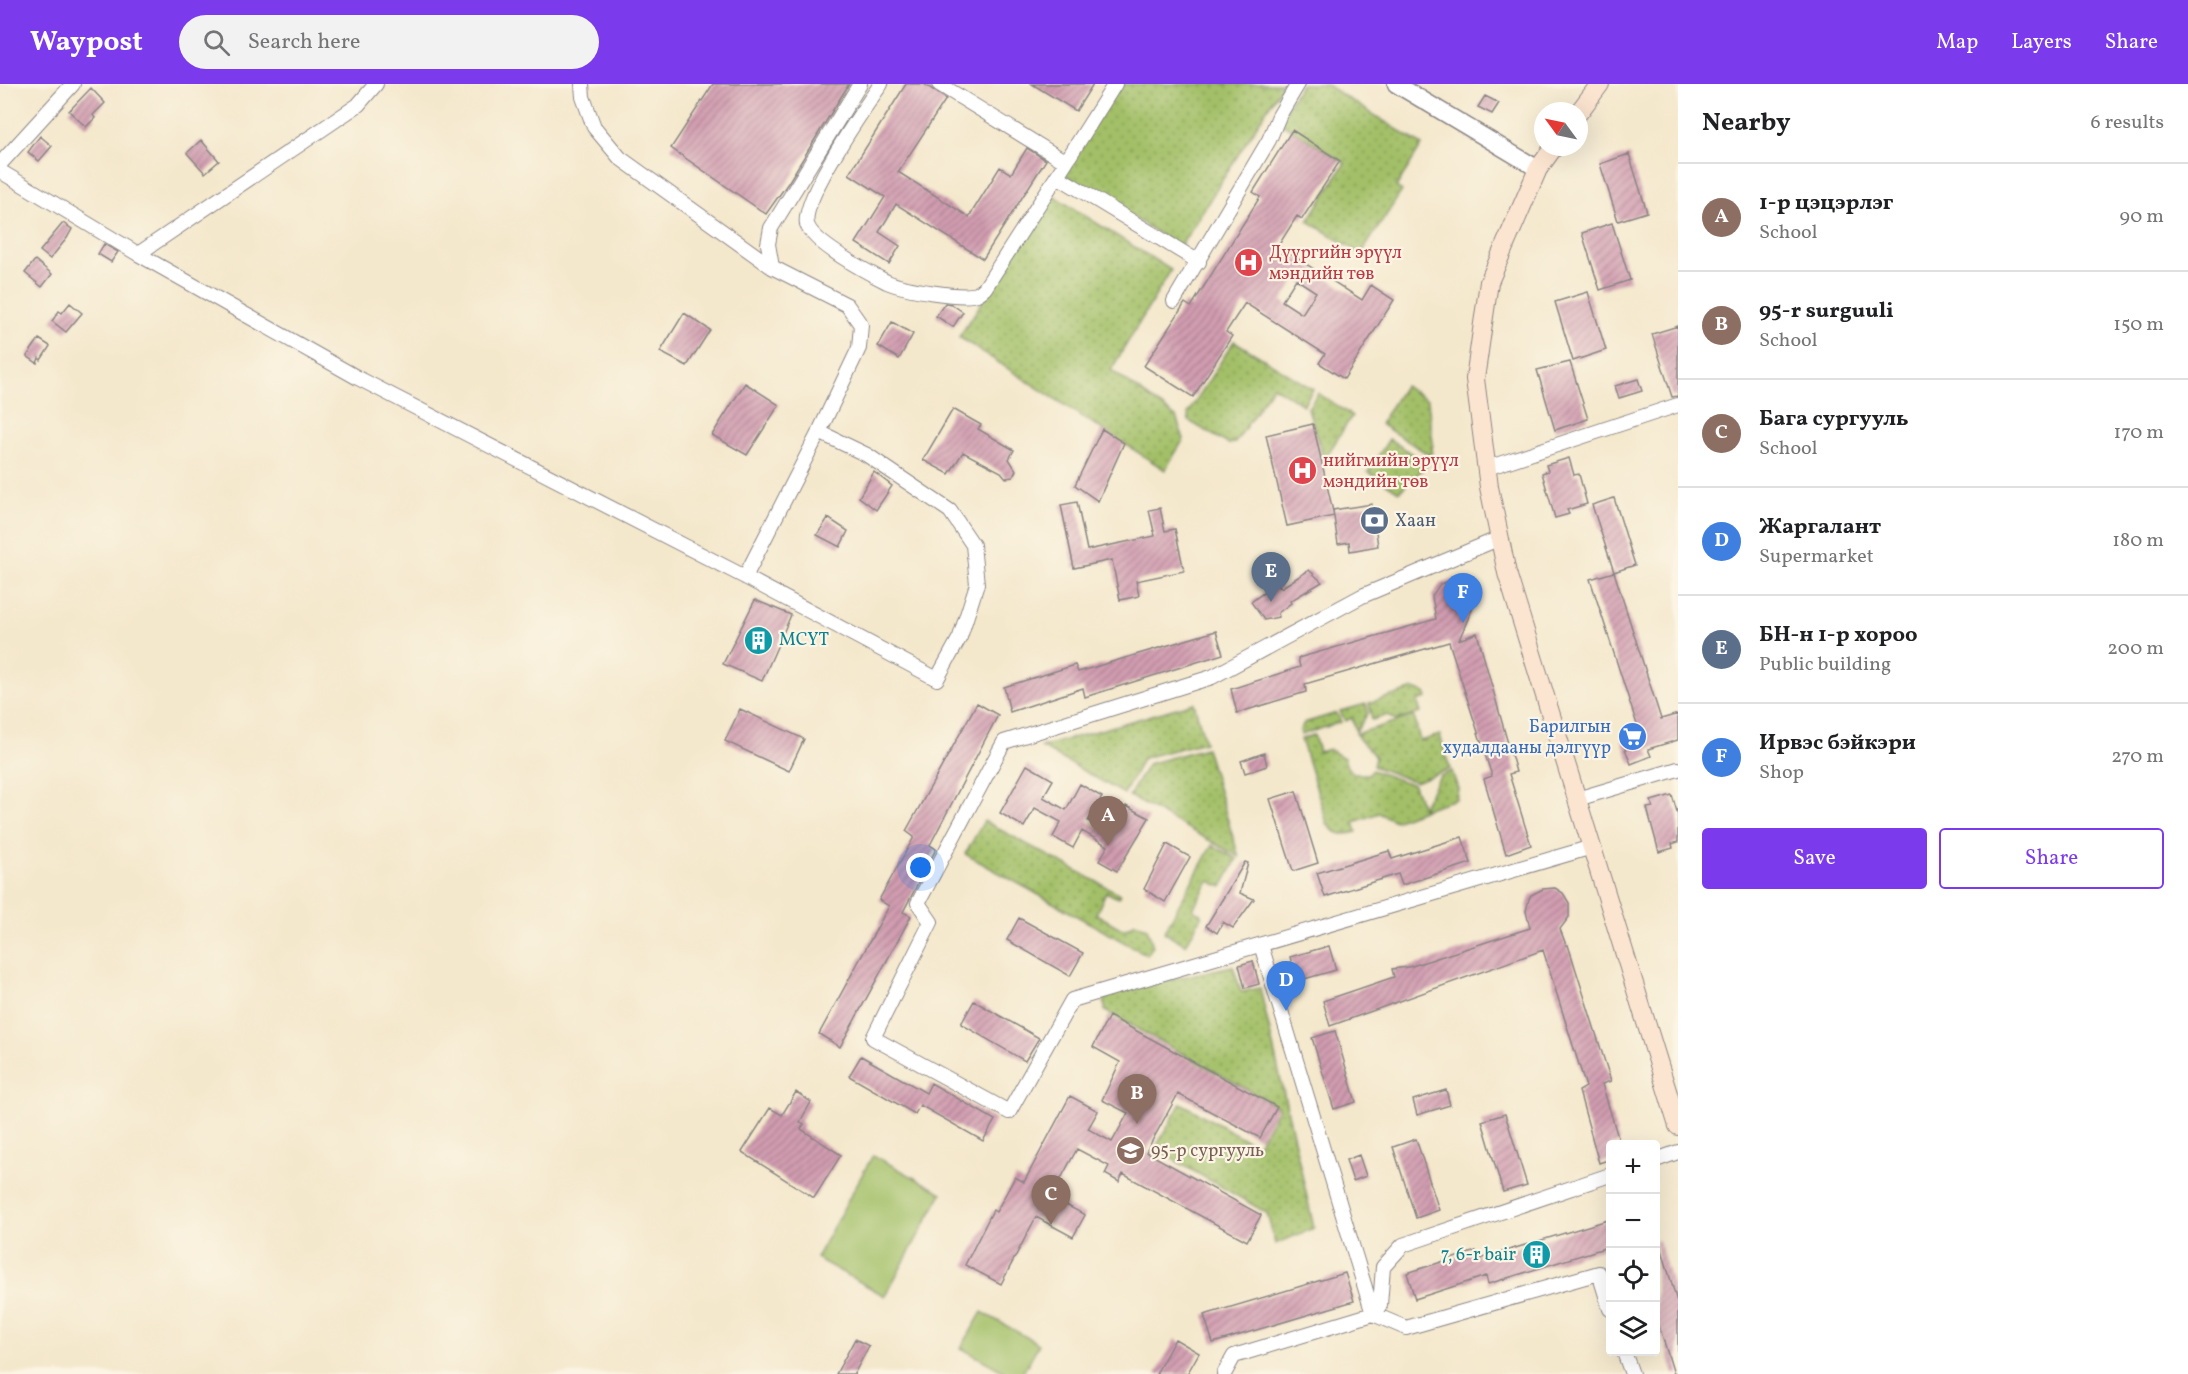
<!DOCTYPE html>
<html lang="en">
<head>
<meta charset="utf-8">
<style>
  :root { --surface:#fff; --page:#f2f2f2; --text:#202124; --muted:#757577; --line:#e0e0e0; --accent:#7c3aed }
  body { margin:0; font-family:Vollkorn,serif; background:var(--page); color:var(--text) }
  .controls { position:absolute; right:18px; bottom:18px; display:grid; overflow:hidden; border-radius:6px; box-shadow:0 6px 24px #0002 }
  .controls button { width:54px; height:54px; display:grid; place-items:center; padding:0; border:0; border-bottom:2px solid var(--line); background:var(--surface); color:var(--text); font:30px sans-serif }
  .compass { position:absolute; left:1534px; top:18px; width:54px; height:54px; border-radius:50%; background:var(--surface); box-shadow:0 6px 24px #0002; rotate:303deg }
  .you { position:absolute; left:921px; top:784px; width:21px; height:21px; margin:-15px; border:4px solid #fff; border-radius:50%; background:#1a73e8; box-shadow:0 0 0 9px #1a73e833 }
  .badge { display:grid; place-items:center; width:39px; height:39px; border-radius:50%; background:var(--accent); color:#fff; font-size:20px; font-weight:700 }
  .pin { position:absolute; translate:-50% -50px; filter:drop-shadow(0 2px 3px #0008) }
  .pin::after { content:''; position:absolute; top:32px; width:21px; height:18px; background:inherit; clip-path:polygon(0 0,100% 0,50% 100%) }
  .list { margin:0; padding:0; list-style:none }
  h2 { display:flex; justify-content:space-between; align-items:center; height:78px; margin:0; padding:0 24px; font-size:26px }
  h2 small { font-size:20px; font-weight:400; color:var(--muted) }
  .list li { display:grid; grid-template-columns:39px 1fr auto; gap:18px; align-items:center; box-sizing:border-box; height:108px; padding:0 24px; border-top:2px solid var(--line) }
  .list b { display:block; font-size:22px; white-space:nowrap }
  .list p { margin:0; font-size:20px; white-space:nowrap; color:var(--muted) }
  .list em { font-size:20px; font-style:normal; color:var(--muted) }
  .actions { display:flex; gap:12px; padding:18px 24px }
  .actions a { flex:1; padding:14px 0; border:2px solid var(--accent); border-radius:6px; text-align:center; font-size:21px; color:var(--accent) }
  .actions .main { background:var(--accent); color:#fff }
  .icon { flex:none; width:33px; height:33px; fill:none; stroke:currentColor; stroke-width:2; stroke-linecap:round; stroke-linejoin:round }
  .map { position:relative; flex:none; width:1678px; height:1290px; overflow:hidden }
  header { display:flex; align-items:center; gap:36px; box-sizing:border-box; height:84px; padding:0 30px; background:var(--accent); color:#fff }
  header strong { font-size:28px }
  nav { display:flex; gap:33px; margin-inline-start:auto; font-size:21px }
  .search { width:420px; height:54px; background:var(--page); display:flex; align-items:center; gap:15px; box-sizing:border-box; padding:0 21px; border-radius:33px; color:var(--muted); font-size:22px }
  main { display:flex }
  aside { flex:1; background:var(--surface) }
  .map>svg:first-child { display:block }
  .grass { fill:url(#grass-dots); stroke:#627151; stroke-width:1.5 }
  .pitch { fill:#a3c067; stroke:#627151; stroke-width:1.5 }
  .building { fill:url(#building-hatch); fill-rule:evenodd }
  .lines { fill:none; stroke-linecap:round; stroke-linejoin:round }
  .minor-casing { stroke:#8b8584; stroke-width:16 }
  .tertiary-casing { stroke:#8b8584; stroke-width:19 }
  .secondary-casing { stroke:#8b8584; stroke-width:20 }
  .minor { stroke:#fff; stroke-width:14 }
  .tertiary { stroke:#fff; stroke-width:16 }
  .secondary { stroke:#fce5d0; stroke-width:18 }
  .labels { text-anchor:middle; dominant-baseline:central; stroke-width:4.5; stroke-linejoin:round; paint-order:stroke }
  .health-label { font-size:18px; fill:#be3a42; stroke:#fcf5e5; text-anchor:start }
  .service-label { font-size:18px; fill:#4e5e75; stroke:#fcf5e5; text-anchor:start }
  .culture-label { font-size:18px; fill:#0d838f; stroke:#fcf5e5; text-anchor:start }
  .shop-label { font-size:18px; fill:#366cbe; stroke:#fcf5e5; text-anchor:end }
  .education-label { font-size:18px; fill:#785e54; stroke:#fcf5e5; text-anchor:start }
</style>
</head>
<body>
<header>
<strong>Waypost</strong>
<div class="search"><svg class="icon" aria-label="search" viewBox="0 0 24 24"><circle cx="10" cy="10" r="6"/><path d="M15 15l6 6"/></svg>Search here</div>
<nav><a>Map</a><a>Layers</a><a>Share</a></nav>
</header>
<main>
<div class="map">
<svg width="1678" height="1290" viewBox="0 0 1678 1290">
  <defs>
    <pattern id="grass-dots" width="8" height="8" patternUnits="userSpaceOnUse" patternTransform="scale(1.5)"><rect width="8" height="8" fill="#a3c067"/><path d="M2 2h.1M6 6h.1" fill="none" stroke="#849c56" stroke-width="1.8" stroke-linecap="round"/></pattern>
    <pattern id="building-hatch" width="6" height="6" patternUnits="userSpaceOnUse" patternTransform="scale(1.5)"><rect width="6" height="6" fill="#d19cb0"/><path d="M-1 1l2-2M0 6l6-6M5 7l2-2" fill="none" stroke="#a97f90"/></pattern>
  </defs>
  <rect width="100%" height="100%" fill="#fcf5e5"/>
  <filter id="ink" filterUnits="userSpaceOnUse"><feTurbulence type="fractalNoise" baseFrequency=".0167" numOctaves="2"/><feDisplacementMap in="SourceGraphic" scale="12" xChannelSelector="R" yChannelSelector="G"/><feConvolveMatrix kernelMatrix="1 2 1 2 8 2 1 2 1" color-interpolation-filters="sRGB"/></filter>
  <filter id="wash" filterUnits="userSpaceOnUse"><feTurbulence type="fractalNoise" baseFrequency=".008" numOctaves="4" result="noise"/><feDisplacementMap in="SourceGraphic" scale="24" xChannelSelector="R" yChannelSelector="G"/><feGaussianBlur stdDeviation="1.35" result="paint"/><feColorMatrix in="noise" values="0 0 0 0 0 0 0 0 0 0 0 0 0 0 0 0 0 1.4 0 .05"/><feComposite in="paint" operator="in"/></filter>
  <g filter="url(#wash)">
    <rect width="100%" height="100%" fill="#f4e8cc"/>
    <path class="grass" d="M1119,0H1283L1180,163L1062,89Z
      M1301,0H1325L1422,61L1396,103L1402,107L1361,170L1308,137L1345,79L1278,37Z
      M1052,111L1171,186L1111,286L1176,333L1184,355L1165,386L959,253Z
      M1234,257L1313,305L1303,321L1273,302L1235,359L1228,360L1189,337L1188,329Z
      M1404,302L1428,316L1433,359L1431,372L1380,340Z
      M1318,309L1352,332L1324,376L1308,324Z
      M1389,355L1428,380L1399,408L1368,388Z
      M1414,605L1425,609L1427,614L1417,617L1421,629L1397,636L1388,631L1372,636L1369,619Z
      M1194,619L1205,658L1143,674L1124,710L1041,663Z
      M1366,620L1368,629L1356,648L1352,634L1345,637L1340,627Z
      M1337,629L1341,638L1301,651L1300,646L1304,639Z
      M1414,632L1420,657L1440,651L1450,685L1415,698L1373,682L1375,674C1370,663 1361,661 1356,650Z
      M1314,651L1319,668L1329,665L1344,674L1347,683L1355,690H1368L1372,686L1414,701L1423,726L1395,737L1379,729L1354,738L1357,748C1343,752 1335,751 1327,739L1301,655Z
      M1206,664L1239,773L1129,712L1148,680Z
      M1452,687L1458,705L1456,715L1424,725L1423,721L1440,692Z
      M984,737L1120,810L1118,814L1106,808L1096,830L1124,846L1135,839L1147,844L1153,862L1147,871L965,770Z
      M1212,761L1237,775L1222,803L1209,797L1193,825L1202,831L1186,861L1164,848Z
      M1233,882L1241,908L1260,904L1314,1144L1275,1160L1267,1129L1155,1065L1181,1019L1257,1062L1279,1023L1105,927L1104,910Z"/>
    <path class="pitch" d="M873,1071L942,1109L885,1212L816,1174Z
      M982,1228L1039,1260L1022,1290H1008L961,1264Z"/>
    <g id="blocks">
      <path class="building" d="M713,0H849L788,99L766,130L671,64Z
        M906,0H924L946,15L898,88L969,133L1000,83L1011,90L1027,64L1046,76L983,175L896,120L879,148L900,162L889,180L856,159L885,113L849,90Z
        M1032,0H1093L1076,27Z
        M91,4L105,19L93,31L95,34L86,43L69,27Z
        M1485,12L1499,19L1492,30L1478,23Z
        M1292,46L1340,77L1302,135L1297,132L1278,162L1362,216L1371,201L1394,216L1344,295L1319,279L1325,270L1245,219L1226,248L1232,252L1193,313L1144,282L1185,219L1191,223L1260,113L1253,108ZM1296,195L1316,208L1302,230L1282,217Z
        M40,52L52,62L39,77L28,68Z
        M201,56L219,77L205,89L187,69Z
        M1629,70L1647,128L1618,137L1600,80Z
        M63,139L72,145L67,154L50,175L40,167Z
        M1612,139L1630,196L1600,206L1582,149Z
        M104,160L118,168L111,178L98,170Z
        M35,176L52,190L42,203L25,189Z
        M1588,208L1606,266L1573,277L1555,218Z
        M70,219L82,229L66,248L52,237L59,227L62,229Z
        M945,219L951,220L963,228L953,243L936,232Z
        M684,229L710,246L687,282L660,268Z
        M892,238L913,250L899,275L878,262Z
        M1678,242V312L1672,313L1652,250Z
        M39,255L50,262L41,276L39,274L37,279L27,272Z
        M1570,278L1588,335L1555,346L1537,286Z
        M1638,295L1642,307L1619,314L1615,302Z
        M745,299L779,321L747,371L712,351Z
        M953,325L981,341L978,345L1014,366L1009,375L1016,386L1013,393L1006,394L1001,388L963,368L949,390L923,376Z
        M1313,340L1334,432L1287,442L1266,351Z
        M1102,345L1124,359L1098,417L1075,401Z
        M1569,374L1574,391L1579,390L1587,420L1567,426L1569,430L1555,434L1542,389L1548,387L1546,381Z
        M874,388L892,402L876,426L859,413Z
        M1614,414L1635,481L1614,488L1592,421Z
        M1077,418L1087,466L1155,452L1149,426L1160,424L1165,447L1175,445L1184,487L1136,497L1139,512L1120,516L1112,476L1074,484L1061,421Z
        M1372,420L1378,462L1350,467L1349,458L1338,460L1333,426Z
        M828,434L848,447L840,463L817,451Z
        M1309,486L1322,498L1290,517L1291,519L1278,529L1279,533L1264,536L1251,518L1277,499L1281,504Z
        M1614,488L1661,635L1678,630V656L1648,665L1651,672L1631,680L1622,657L1640,650L1590,495Z
        M1457,495L1470,502L1475,512V518L1459,556L1477,549L1516,688L1509,690L1531,761L1506,770L1484,695L1492,692L1449,558L1305,600L1306,608L1237,629L1231,605L1300,583L1298,574L1436,535L1432,512L1440,500Z
        M755,516L791,531L762,597L723,580Z
        M1216,547L1223,570L1085,613L1083,604L1010,628L1004,603L1075,581L1078,588Z
        M977,619L998,631L930,761L936,765L903,828L911,832L840,963L819,950L889,822L879,816L914,753L906,747Z
        M740,625L804,655L789,687L725,657Z
        M1264,669L1267,682L1245,689L1241,677Z
        M1027,681L1053,696L1043,713L1066,726L1080,700L1102,713L1088,737L1110,750L1126,722L1149,734L1117,787L1099,777L1108,762L1082,747L1073,764L1053,753L1061,738L1035,724L1024,743L1000,729Z
        M1296,707L1318,779L1293,787L1270,715Z
        M1672,711L1678,731V758L1672,760L1673,764L1659,768L1647,724L1653,723L1651,717Z
        M1462,753L1471,779L1402,801L1398,790L1325,813L1317,789L1389,767L1392,775Z
        M1167,760L1190,773L1165,818L1144,805Z
        M1245,778L1248,779L1240,809L1254,815L1233,844L1223,838L1217,849L1206,842Z
        M1555,804L1563,809L1569,819V833L1560,845L1566,861H1568L1611,997L1602,1000L1620,1060H1611V1075L1599,1079L1579,1007L1586,1003L1543,866L1330,942L1323,917L1394,893L1392,885L1409,883L1530,844L1526,827L1529,815L1531,811L1543,805Z
        M1019,834L1083,869L1070,892L1007,856Z
        M1329,862L1336,886L1297,897L1290,873Z
        M1253,877L1259,900L1245,904L1239,881Z
        M974,917L1039,954L1025,977L961,940Z
        M1109,932L1277,1023L1260,1054L1178,1010L1146,1068L1261,1131L1247,1157L1123,1090L1119,1098L1105,1090L1109,1082L1077,1065L1051,1113L1085,1131L1073,1153L1036,1133L1001,1200L965,1181L993,1126L996,1128L1015,1093L1024,1098L1070,1012L1098,1027L1088,1045L1112,1058L1128,1029L1102,1016L1120,978L1093,963Z
        M1335,947L1356,1018L1334,1025L1312,954Z
        M861,972L926,1009L931,999L995,1036L983,1057L920,1021L915,1030L849,992Z
        M1446,1006L1450,1021L1417,1031L1413,1016Z
        M796,1008L811,1018L800,1038L804,1040L801,1045L841,1071L814,1114L742,1068L770,1024L782,1031Z
        M1505,1030L1527,1101L1503,1108L1482,1037Z
        M1416,1055L1439,1126L1416,1134L1393,1063Z
        M1359,1071L1366,1092L1353,1097L1346,1076Z
        M1611,1135V1162L1488,1200L1486,1192L1415,1215L1407,1189L1476,1167L1479,1175Z
        M1656,1156H1659L1678,1221V1290H1674L1656,1232Z
        M1345,1189L1354,1217L1213,1259L1204,1231Z
        M855,1255L869,1262L854,1290H836Z
        M1175,1255L1199,1269L1187,1290H1156Z"/>
    </g>
  </g>
  <g filter="url(#ink)">
    <use href="#blocks" fill-opacity="0" stroke="#8b8584" stroke-width="1.5"/>
    <g class="lines">
      <defs>
        <path id="minor" d="M582,0L583,13L594,43L620,74L772,183
          M881,0C865,23 801,115 807,140C812,159 869,189 887,198C903,205 962,215 977,210C979,209 983,206 985,204L1057,92
          M939,0L1066,78
          M1115,0L1057,92L1199,178
          M0,80L73,0
          M0,87L138,170L358,294L745,493L937,595L960,553L977,500L973,461L950,427L867,371L819,348
          M138,170L358,21L376,0
          M1174,217L1269,56L1279,32L1298,0
          M1487,384L1678,321
          M1500,454L1362,512L1212,593L1004,658L918,819L931,838L873,954L1009,1028L1072,916L1592,763
          M745,493L819,348L859,264L861,241L847,221L772,183L768,160L771,144L860,0
          M1577,715L1678,685
          M1656,1076L1678,1068
          M1610,1091L1403,1161L1383,1183L1380,1221L1373,1230L1406,1244L1599,1189L1610,1225
          M1624,1268L1632,1290
          M1224,1290L1234,1272L1373,1230L1261,861"/>
        <path id="tertiary" d="M1396,0L1538,85"/>
        <path id="secondary" d="M1579,28L1600,0
          M1554,63L1538,85L1489,198L1475,295L1489,403L1507,489L1678,1042"/>
      </defs>
      <use href="#minor" class="minor-casing"/>
      <use href="#tertiary" class="tertiary-casing"/>
      <use href="#secondary" class="secondary-casing"/>
      <use href="#minor" class="minor"/>
      <use href="#tertiary" class="tertiary"/>
      <use href="#secondary" class="secondary"/>
    </g>
  </g>
  <defs>
    <symbol id="hospital-disc" viewBox="-11 -11 22 22"><circle r="9.5" fill="#e0444e" stroke="#fcf5e5"/><path d="M-5-5h3v3.5h4V-5h3V5h-3V1.5h-4V5h-3Z" fill="#fff"/></symbol>
    <symbol id="bank-disc" viewBox="-11 -11 22 22"><circle r="9.5" fill="#5c6f8a" stroke="#fcf5e5"/><path d="M-6-4H6V4H-6ZM0-2.3a2.3 2.3 0 1 0 0 4.6a2.3 2.3 0 1 0 0-4.6Z" fill="#fff"/></symbol>
    <symbol id="building-disc" viewBox="-11 -11 22 22"><circle r="9.5" fill="#0f9aa8" stroke="#fcf5e5"/><path d="M-4-6H4V6H1V3H-1V6H-4ZM-2.5-4.3h1.7v1.8h-1.7ZM.8-4.3h1.7v1.8H.8ZM-2.5-1h1.7V.8h-1.7ZM.8-1h1.7V.8H.8Z" fill="#fff"/></symbol>
    <symbol id="supermarket-disc" viewBox="-11 -11 22 22"><circle r="9.5" fill="#3f7fe0" stroke="#fcf5e5"/><path d="M-6-5.5h2.5l.6 2H6L4.5 2H-2.5L-4.4-4H-6ZM-1.5 3.2a1.3 1.3 0 1 0 .1 0ZM3 3.2a1.3 1.3 0 1 0 .1 0Z" fill="#fff"/></symbol>
    <symbol id="school-disc" viewBox="-11 -11 22 22"><circle r="9.5" fill="#8d6e63" stroke="#fcf5e5"/><path d="M0-5L7-2L0 1L-7-2ZM-4 1L0 2.5L4 1V4Q0 6-4 4Z" fill="#fff"/></symbol>
  </defs>
  <g fill-rule="evenodd">
    <use href="#hospital-disc" x="1232" y="162" width="33" height="33"/>
    <use href="#hospital-disc" x="1286" y="370" width="33" height="33"/>
    <use href="#bank-disc" x="1358" y="420" width="33" height="33"/>
    <use href="#building-disc" x="742" y="540" width="33" height="33"/>
    <use href="#supermarket-disc" x="1616" y="636" width="33" height="33"/>
    <use href="#school-disc" x="1114" y="1050" width="33" height="33"/>
    <use href="#building-disc" x="1520" y="1154" width="33" height="33"/>
  </g>
  <g class="labels">
    <g class="health-label">
      <text x="1269" y="169">Дүүргийн эрүүл<tspan x="1269" dy="21">мэндийн төв</tspan></text>
      <text x="1323" y="377">нийгмийн эрүүл<tspan x="1323" dy="21">мэндийн төв</tspan></text>
    </g>
    <g class="service-label">
      <text x="1395" y="437">Хаан</text>
    </g>
    <g class="culture-label">
      <text x="779" y="556">МСҮТ</text>
      <text x="1516" y="1171" text-anchor="end">7, 6-r bair</text>
    </g>
    <g class="shop-label">
      <text x="1611" y="643">Барилгын<tspan x="1611" dy="21">худалдааны дэлгүүр</tspan></text>
    </g>
    <g class="education-label">
      <text x="1151" y="1067">95-р сургууль</text>
    </g>
  </g>
</svg>
<div class="controls">
<button>+</button>
<button>−</button>
<button><svg class="icon" aria-label="locate" viewBox="0 0 24 24"><circle cx="12" cy="12" r="6"/><path d="M12 2v4M12 18v4M2 12h4M18 12h4"/></svg></button>
<button><svg class="icon" aria-label="layers" viewBox="0 0 24 24"><path d="M12 4l9 5-9 5-9-5zM3 14l9 5 9-5"/></svg></button>
</div>
<svg class="compass" viewBox="-18 -18 36 36"><path d="M0-13l5 13h-10z" fill="#e53935"/><path d="M0 13l5-13h-10z" fill="#757577"/></svg>
<div class="you"></div>
<div class="pin badge" style="left:1108px;top:762px;background:#8d6e63">A</div>
<div class="pin badge" style="left:1137px;top:1040px;background:#8d6e63">B</div>
<div class="pin badge" style="left:1051px;top:1141px;background:#8d6e63">C</div>
<div class="pin badge" style="left:1286px;top:927px;background:#3f7fe0">D</div>
<div class="pin badge" style="left:1271px;top:518px;background:#5c6f8a">E</div>
<div class="pin badge" style="left:1463px;top:539px;background:#3f7fe0">F</div>
</div>
<aside>
<h2>Nearby<small>6 results</small></h2>
<ul class="list">
<li><span class="badge" style="background:#8d6e63">A</span><div><b>1-р цэцэрлэг</b><p>School</p></div><em>90 m</em></li>
<li><span class="badge" style="background:#8d6e63">B</span><div><b>95-r surguuli</b><p>School</p></div><em>150 m</em></li>
<li><span class="badge" style="background:#8d6e63">C</span><div><b>Бага сургууль</b><p>School</p></div><em>170 m</em></li>
<li><span class="badge" style="background:#3f7fe0">D</span><div><b>Жаргалант</b><p>Supermarket</p></div><em>180 m</em></li>
<li><span class="badge" style="background:#5c6f8a">E</span><div><b>БН-н 1-р хороо</b><p>Public building</p></div><em>200 m</em></li>
<li><span class="badge" style="background:#3f7fe0">F</span><div><b>Ирвэс бэйкэри</b><p>Shop</p></div><em>270 m</em></li>
</ul>
<div class="actions"><a class="main">Save</a><a>Share</a></div>
</aside>
</main>
</body>
</html>
